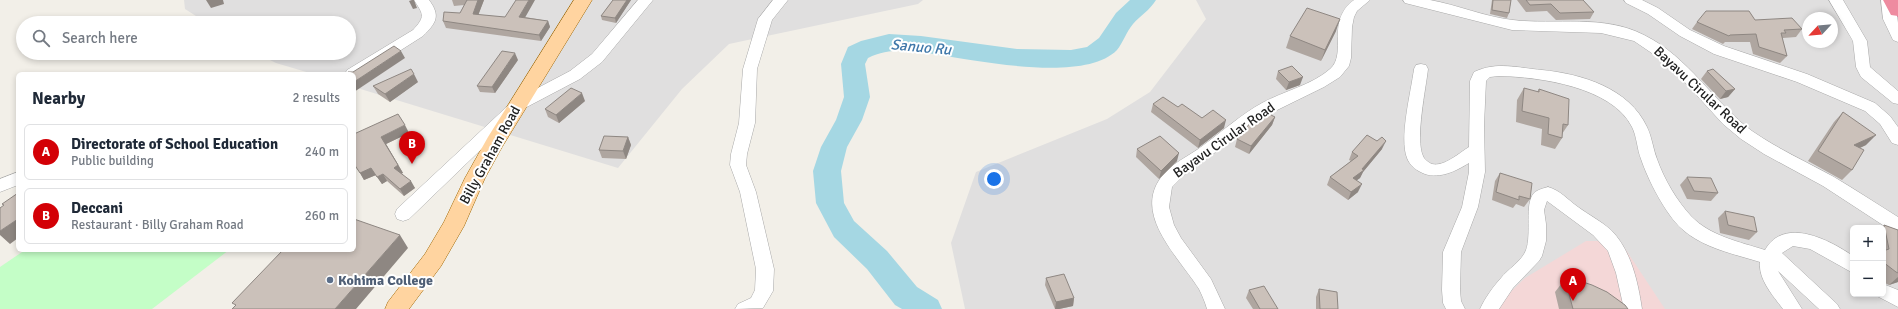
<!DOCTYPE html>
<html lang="en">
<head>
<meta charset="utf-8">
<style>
  :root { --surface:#fff; --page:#f6f6f7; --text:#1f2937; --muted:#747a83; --line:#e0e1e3; --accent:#d30006 }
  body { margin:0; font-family:Signika,sans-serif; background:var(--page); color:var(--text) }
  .controls { position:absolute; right:12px; bottom:12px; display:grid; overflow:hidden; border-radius:6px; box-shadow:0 2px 6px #0003 }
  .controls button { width:36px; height:36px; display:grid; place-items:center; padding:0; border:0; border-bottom:1px solid var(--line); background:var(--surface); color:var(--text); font:20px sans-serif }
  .compass { position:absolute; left:1802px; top:12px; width:36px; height:36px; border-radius:50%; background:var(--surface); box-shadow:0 2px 6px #0003; rotate:244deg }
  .you { position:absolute; left:994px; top:179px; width:14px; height:14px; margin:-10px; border:3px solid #fff; border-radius:50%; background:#1a73e8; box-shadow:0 0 0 6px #1a73e833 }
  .badge { display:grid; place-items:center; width:26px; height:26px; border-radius:50%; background:var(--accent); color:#fff; font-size:13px; font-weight:700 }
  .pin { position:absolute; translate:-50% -33px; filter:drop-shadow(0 1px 2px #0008) }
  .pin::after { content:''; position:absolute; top:21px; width:14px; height:12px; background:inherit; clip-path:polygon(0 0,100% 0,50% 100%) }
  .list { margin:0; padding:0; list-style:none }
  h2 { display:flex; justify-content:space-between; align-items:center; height:52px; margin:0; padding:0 16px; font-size:17px }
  h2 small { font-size:13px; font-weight:400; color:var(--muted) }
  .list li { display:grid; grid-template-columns:26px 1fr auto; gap:12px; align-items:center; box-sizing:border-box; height:56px; margin:0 8px 8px; padding:0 8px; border:1px solid var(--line); border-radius:6px }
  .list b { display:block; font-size:15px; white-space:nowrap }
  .list p { margin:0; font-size:13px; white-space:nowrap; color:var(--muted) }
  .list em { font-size:13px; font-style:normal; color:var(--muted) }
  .icon { flex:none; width:22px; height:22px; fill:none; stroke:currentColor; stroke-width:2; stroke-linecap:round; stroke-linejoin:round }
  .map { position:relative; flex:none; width:1898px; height:309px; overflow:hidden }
  .search { position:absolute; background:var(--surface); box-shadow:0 2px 6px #0003; left:16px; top:16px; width:340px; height:44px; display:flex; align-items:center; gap:10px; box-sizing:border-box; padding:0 14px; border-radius:22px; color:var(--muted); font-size:15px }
  .panel { position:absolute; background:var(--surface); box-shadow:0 2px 6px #0003; left:16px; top:72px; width:340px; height:180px; border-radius:6px }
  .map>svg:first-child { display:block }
  .residential { fill:#e0dfdf; fill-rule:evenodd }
  .commercial { fill:#f4d7d7 }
  .park { fill:#c4fec7 }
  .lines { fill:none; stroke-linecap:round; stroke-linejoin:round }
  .river { fill:#a5d7e3; fill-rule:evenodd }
  .minor-casing { stroke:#a9a9a9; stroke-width:1 }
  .major-casing { stroke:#9f6600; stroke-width:1 }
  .highway-casing { stroke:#e91c68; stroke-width:1 }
  .minor { fill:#fff; fill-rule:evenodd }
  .major { fill:#ffd4a0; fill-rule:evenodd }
  .highway { fill:#ee8ba0; fill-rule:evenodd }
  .wall { fill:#afa6a0 }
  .shaded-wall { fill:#8e8782 }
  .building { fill:#cbc1ba; stroke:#8e8782 }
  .service-dot { fill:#5c6f8a; stroke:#fff; stroke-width:1.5 }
  .labels { text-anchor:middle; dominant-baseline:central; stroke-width:4; stroke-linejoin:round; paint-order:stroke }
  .street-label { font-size:14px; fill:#222; stroke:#fff }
  .service-label { font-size:14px; font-weight:bold; fill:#4e5e75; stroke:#fff; text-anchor:start }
  .water-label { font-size:15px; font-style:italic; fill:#4078aa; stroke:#fff }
</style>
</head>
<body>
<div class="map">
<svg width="1898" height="309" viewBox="0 0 1898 309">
  <rect width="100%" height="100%" fill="#f2efe8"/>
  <path class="residential" d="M184,0H923L918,4L729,44L682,89L618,168L354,87V74H313L276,63L256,53H349V23H207L185,9Z
    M1196,0H1898V309H965L951,243L976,172L1107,119L1150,92L1206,19ZM1808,18H1832V42H1808ZM1853,228H1883V294H1853Z"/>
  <path class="commercial" d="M1586,241H1620L1665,309H1493L1525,278Z"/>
  <path class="park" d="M25,250H229L152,309H0V267Z"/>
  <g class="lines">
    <path class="river" d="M1130,0H1156C1150,10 1140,16 1133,24C1126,32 1123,43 1117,50C1085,83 981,61 939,55C913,51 891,47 868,58L865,64L870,97L862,120L847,147L841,171L844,203L854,221L887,251L917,287L938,300L942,309H902L895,305L867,269L834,237L816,203L813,171L821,147L836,120L844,97L841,64L848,47L861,41L889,34L921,36L1017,49L1071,50L1087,47L1099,38L1116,13Z"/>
    <defs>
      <path id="minor" d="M414,0H429C441,16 436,23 423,36L357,78L354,79V74H345L347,70L413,30C426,16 423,14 414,0Z
        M638,0H653L602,62L580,79L523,109L409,219L403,221L397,219L395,214L397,209L513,101L570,71L592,54Z
        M773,0H788L772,20L757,69L755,123L747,154L746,165L756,192L774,269L773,291L763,308L735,309L738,304L751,298L755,290L756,269L740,192L730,165L731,154L739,123L743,69L758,19Z
        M1354,0H1370L1357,11L1354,17L1352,27L1351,58L1349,66L1340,77L1324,87L1265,116L1184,175L1172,187L1169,207L1174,225L1181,238L1211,279L1225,309H1207C1205,302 1202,295 1199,289C1175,252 1124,206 1172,166C1183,158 1195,152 1205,144C1224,130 1242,114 1262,103C1284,91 1312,85 1330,69C1348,53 1325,21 1354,0Z
        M1403,0C1412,0 1422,0 1430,0C1458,5 1485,17 1513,20C1555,25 1604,14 1644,35C1689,57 1713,102 1752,131C1778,149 1807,162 1834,177C1856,190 1877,204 1898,217V233L1892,231L1823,186L1764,154L1741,139L1723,124L1681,78L1659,58L1634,41L1601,33L1512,30L1405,3Z
        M1624,0H1642L1658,8L1690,30L1724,46L1807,74L1875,103L1890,116L1898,127V145L1892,143L1880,124L1865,111L1797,82L1714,54L1680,36L1648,14L1626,3Z
        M1829,0H1843L1867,41L1870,67L1898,91V104L1893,103L1861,77L1856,67L1853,41Z
        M1881,0H1895L1898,23V42L1893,40L1883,19Z
        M1421,64L1426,65L1428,69C1426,88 1415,139 1423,156C1424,159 1429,163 1432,164C1444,167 1459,153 1469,147L1470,81L1474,72C1497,61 1518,68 1542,70C1582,74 1629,88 1647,127C1652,137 1653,149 1657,159C1664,179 1677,201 1691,216C1710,236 1740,242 1765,250C1784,216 1830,240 1853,256V273L1810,249L1793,246L1782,253L1837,304L1840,309H1819L1778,271L1802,309H1783C1773,296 1758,279 1760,262C1734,254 1703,248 1682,229C1666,215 1648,180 1641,159C1637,149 1637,137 1632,127C1612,87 1540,77 1499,76L1490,77L1486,81L1484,125L1485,172L1478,207L1461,252L1460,290L1461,301L1465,309H1446L1443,303L1442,290L1443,252L1462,207L1469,172V163C1456,171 1440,179 1425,174C1417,171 1410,166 1407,158C1399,138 1411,92 1414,69L1416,65Z
        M18,172V185L0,192V179Z
        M1548,187C1560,190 1568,200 1578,207C1589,215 1601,221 1611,230C1631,250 1638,282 1642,309H1624L1616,273L1608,251L1593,235L1547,201L1544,210L1546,224V241L1542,256L1539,261L1513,288L1499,309H1480C1485,298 1493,287 1501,278C1508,269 1522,261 1526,250C1532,234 1524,204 1534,193C1537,190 1544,188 1548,187Z
        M1883,284L1898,290V307L1877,296L1876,294H1883Z"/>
      <path id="major" d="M574,0H592L502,147L485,178L464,226L441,266L409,309H385L388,302L425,254L444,222L465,178L488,137Z"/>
      <path id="highway" d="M1883,0H1898V16L1891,15Z"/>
    </defs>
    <use href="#minor" class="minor-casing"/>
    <use href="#major" class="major-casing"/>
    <use href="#highway" class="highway-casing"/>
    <use href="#minor" class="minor"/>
    <use href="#major" class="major"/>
    <use href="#highway" class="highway"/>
  </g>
  <path class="wall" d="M452,0H484L478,15L505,17H525L548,21L550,27L541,41L446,28L443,21L460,13L464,5L454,6Z
    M613,0H631L616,23L602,20L601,16Z
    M1492,0H1511L1509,13L1507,18L1490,14Z
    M1517,0H1583L1594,12L1590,19L1556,20L1547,11L1526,12Z
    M1755,20L1802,29L1796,37L1783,38H1782L1787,56L1780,63L1753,54L1750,42H1725L1723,44L1692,29L1697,22Z
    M1336,31L1321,61L1286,48L1290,36Z
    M518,60L495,93L480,92L477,86Z
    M1278,71L1300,85L1286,90L1276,79Z
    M1707,71L1735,89L1728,97L1720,99L1701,79Z
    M418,82L390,102L378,94L373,86Z
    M1524,88L1537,92L1539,89L1568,125L1562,134V138L1555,149L1541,145L1542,129L1516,122L1517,100Z
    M585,101L559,123L548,117L545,109Z
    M1153,104L1178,107L1224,128L1198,148L1151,112Z
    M1843,112L1866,145L1860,148L1852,170L1842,180L1808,161L1834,122Z
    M1275,117L1272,125L1249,154L1235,147L1237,139Z
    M409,133L386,144L403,173H401L415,188L404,196L387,181L382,184L376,175L364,180L360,173L354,134Z
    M628,137L631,145L626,159L602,158L599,150Z
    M1137,149L1177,161L1159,179L1136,157Z
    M1382,149L1363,172L1360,178L1357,180L1358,192L1348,200L1327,185L1330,177L1351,161L1349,160L1352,152Z
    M1500,173L1530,199L1524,207L1516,204L1513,208L1492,200L1495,181Z
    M1687,177L1718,193L1711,201L1687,199L1680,185Z
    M1725,211L1757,232L1749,240L1720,233L1718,218Z
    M1884,225L1898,230V282L1889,285L1883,282V228H1881Z
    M1046,278L1074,298L1073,306L1059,309H1055L1045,285Z
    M1565,279L1628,309H1559L1555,292Z
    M1319,289L1338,309H1316V297Z
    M1249,290L1278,309H1253L1246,298Z"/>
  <path class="shaded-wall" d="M206,0H223L224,4L211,8Z
    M412,0H414L417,8L413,9L409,1Z
    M478,0H484L476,21L473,14Z
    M529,0H535L522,23L519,17Z
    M627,0H631L616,23L615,18Z
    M1340,19L1336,31L1321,61L1325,50Z
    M548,21L550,27L541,41L539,35Z
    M401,51L405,58L354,92V82Z
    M515,53L518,60L495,93L492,87Z
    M414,74L418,82L390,102L385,94Z
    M1303,77L1300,85L1286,90L1289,82Z
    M1735,89L1728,97L1720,99L1726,91Z
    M582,93L585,101L559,123L556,115Z
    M1275,117L1272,125L1249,154L1251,146Z
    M1226,120L1224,128L1198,148L1200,140Z
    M405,125L409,133L386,144L403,173L399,175L394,168L381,137Z
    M1876,135L1866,145L1844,155L1854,145Z
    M628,137L631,145L626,159L623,151Z
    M1386,141L1382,149L1363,172L1360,178L1349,186L1353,178L1362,169Z
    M1179,153L1177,161L1159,179L1161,171Z
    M371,168L376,175L364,180L360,173Z
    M383,174L387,181L382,184L377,177Z
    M411,181L415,188L404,196L400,189Z
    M1362,184L1358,192L1348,200L1351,192Z
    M18,219V238L10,244L0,235V231Z
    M400,235L408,248L356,309H335Z
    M1898,277V282L1889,285Z
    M1074,298L1073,306L1059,309H1055L1056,302Z"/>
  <path class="building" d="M467,0H478L473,14L505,17L516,0H529L519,17L548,21L539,35L443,21L444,12L460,13Z
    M613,0H627L615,18L601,16Z
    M1493,0H1511L1509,13L1492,10Z
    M1526,0H1583L1594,12L1560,13L1551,4L1530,5Z
    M1307,8L1340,19L1325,50L1290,36Z
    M1706,11H1749L1755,20L1792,18L1802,29L1784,30L1786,33H1781L1787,56L1759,47L1756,34L1730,35L1729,36L1697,22Z
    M394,46L401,51L354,82V74H346L348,72H353Z
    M502,51L515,53L492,87L477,86Z
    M1292,66L1303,77L1289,82L1278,71Z
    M411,69L414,74L385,94L373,86Z
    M1713,69L1735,89L1726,91L1707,71Z
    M571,88L582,93L556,115L545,109Z
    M1524,88L1539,92V89L1569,99L1568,125L1563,124L1562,138L1548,134L1549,118L1522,111Z
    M1163,97L1178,107L1182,104L1202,118L1213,110L1226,120L1200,140L1153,104Z
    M1265,112L1275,117L1251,146L1237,139L1251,122Z
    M1843,112L1876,135L1854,145L1864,150L1852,170L1818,151Z
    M398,114L405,125L381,137L398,165L394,168L411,181L400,189L383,174L377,177L371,168L360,173L354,164V134Z
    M1367,135L1377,141L1382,137L1386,141L1362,169L1364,170L1353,178L1362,184L1351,192L1330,177L1358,156L1352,152Z
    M604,136L628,137L623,151L599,150Z
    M1160,136L1179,153L1161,171L1137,149Z
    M1500,173L1532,183L1530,199L1519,196V200L1496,192Z
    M1687,177L1711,178L1718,193L1694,191Z
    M18,193V219L0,231V208L4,205L2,204Z
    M1725,211L1754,217L1757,232L1728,225Z
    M354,219L400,235L335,309H232L236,305L232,303L283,250H354Z
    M1884,225L1898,230V273L1896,272L1883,262V251L1889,249Z
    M1064,274L1074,298L1056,302L1046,278Z
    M1565,279L1580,281L1592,285L1607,292L1625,305L1628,309H1573Z
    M1264,286L1278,309H1260L1249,290Z
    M1319,289L1337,292L1338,309H1320Z"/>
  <circle class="service-dot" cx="330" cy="280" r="4"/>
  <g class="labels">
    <g class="street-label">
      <text transform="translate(1700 90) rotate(43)">Bayavu Cirular Road</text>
      <text transform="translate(1224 140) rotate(-35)">Bayavu Cirular Road</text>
      <text transform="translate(490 155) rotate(-61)">Billy Graham Road</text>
    </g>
    <g class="service-label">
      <text x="338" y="280">Kohima College</text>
    </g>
    <g class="water-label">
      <text transform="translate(921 47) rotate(5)">Sanuo Ru</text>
    </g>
  </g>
</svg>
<div class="controls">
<button>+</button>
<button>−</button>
</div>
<svg class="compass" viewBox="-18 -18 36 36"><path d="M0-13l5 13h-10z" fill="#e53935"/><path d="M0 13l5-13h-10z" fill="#747a83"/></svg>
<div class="you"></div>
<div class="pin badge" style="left:1573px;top:301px">A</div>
<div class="pin badge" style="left:412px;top:164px">B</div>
<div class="search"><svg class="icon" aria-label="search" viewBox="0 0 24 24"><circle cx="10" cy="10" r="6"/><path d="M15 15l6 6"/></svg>Search here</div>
<section class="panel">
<h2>Nearby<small>2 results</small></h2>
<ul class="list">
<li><span class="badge">A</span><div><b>Directorate of School Education</b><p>Public building</p></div><em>240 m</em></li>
<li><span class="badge">B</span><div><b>Deccani</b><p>Restaurant · Billy Graham Road</p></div><em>260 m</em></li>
</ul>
</section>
</div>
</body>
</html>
